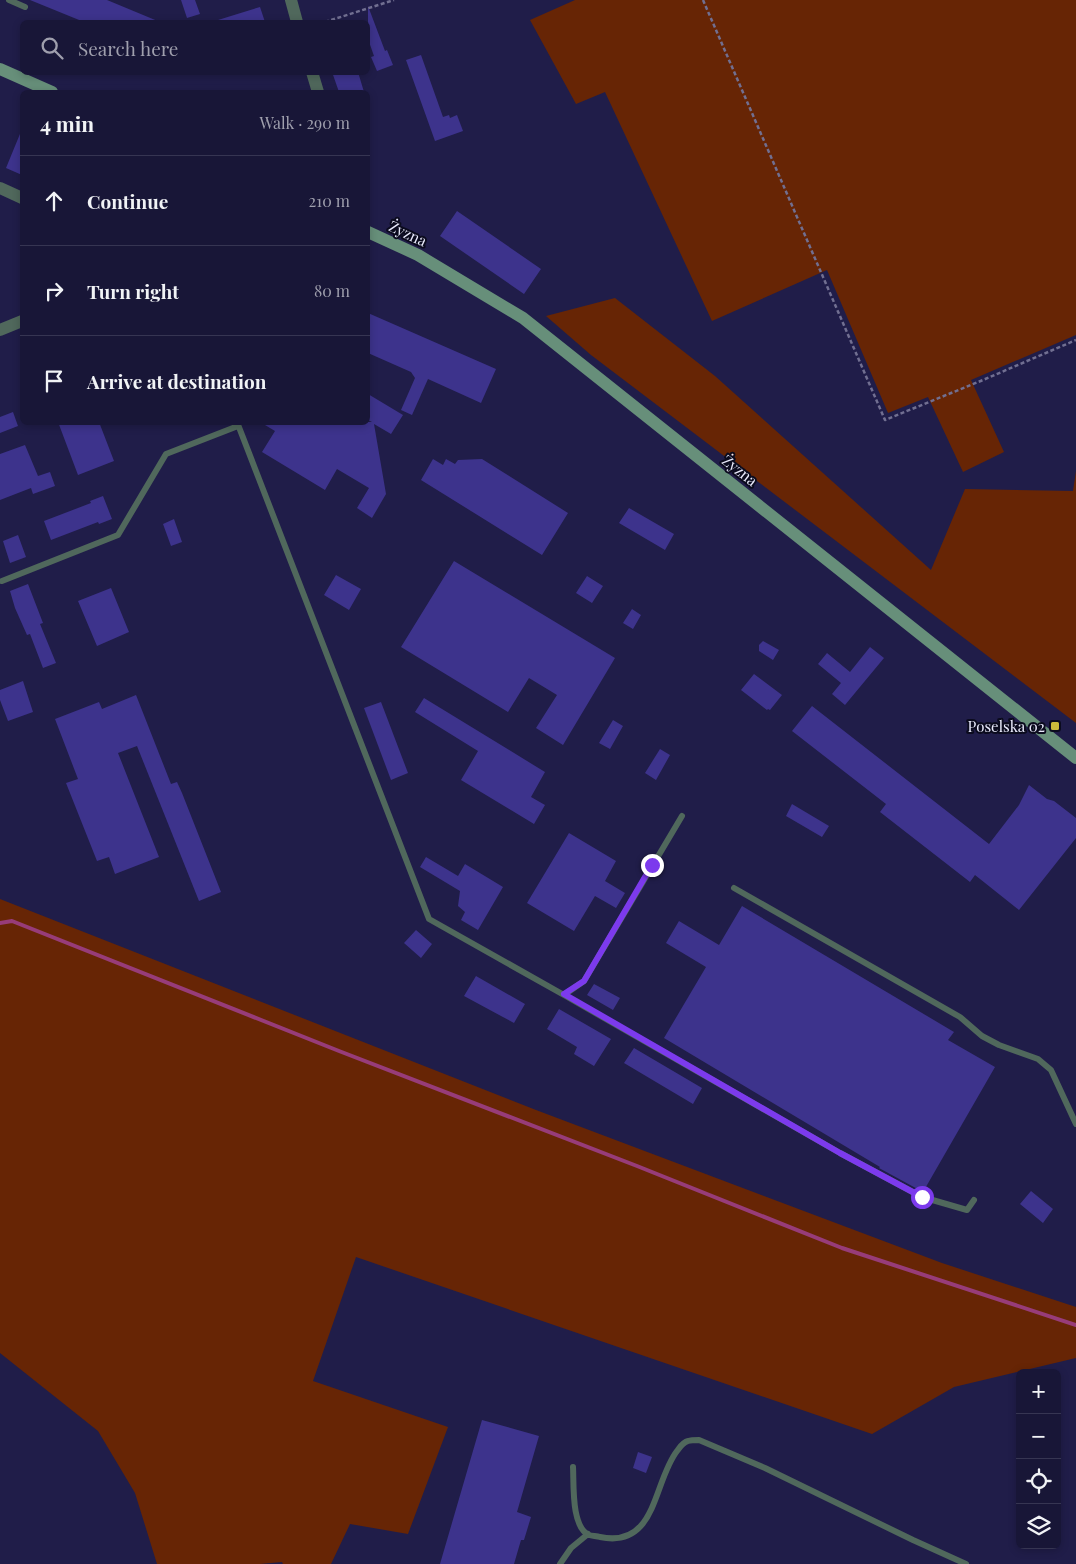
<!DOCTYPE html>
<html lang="en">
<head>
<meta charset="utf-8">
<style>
  :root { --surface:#181637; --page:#211f3f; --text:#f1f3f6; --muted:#9f9fad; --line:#363552 }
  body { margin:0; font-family:"Playfair Display",serif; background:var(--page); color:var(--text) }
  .controls { position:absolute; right:15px; bottom:15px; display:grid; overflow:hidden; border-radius:8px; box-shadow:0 2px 8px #0003 }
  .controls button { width:45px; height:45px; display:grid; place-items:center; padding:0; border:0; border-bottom:1px solid var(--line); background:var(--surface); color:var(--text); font:25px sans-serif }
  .stop { position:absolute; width:15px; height:15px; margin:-11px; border:4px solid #7c3aed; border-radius:50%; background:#fff }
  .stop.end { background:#7c3aed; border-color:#fff; box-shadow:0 1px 5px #0008 }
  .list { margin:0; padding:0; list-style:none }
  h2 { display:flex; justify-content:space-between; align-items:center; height:65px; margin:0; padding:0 20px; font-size:21px }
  h2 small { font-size:16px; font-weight:400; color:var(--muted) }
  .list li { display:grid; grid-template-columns:32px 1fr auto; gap:15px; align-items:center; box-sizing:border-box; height:90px; padding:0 20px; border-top:1px solid var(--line) }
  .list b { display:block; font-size:19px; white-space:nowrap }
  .list em { font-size:16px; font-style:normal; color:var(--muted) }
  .icon { flex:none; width:28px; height:28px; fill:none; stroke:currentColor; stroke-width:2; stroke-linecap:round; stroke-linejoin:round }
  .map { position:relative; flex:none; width:1076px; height:1564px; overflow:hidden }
  .search { position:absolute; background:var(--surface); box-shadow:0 2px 8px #0003; left:20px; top:20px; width:350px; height:55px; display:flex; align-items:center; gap:12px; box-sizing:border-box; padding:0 18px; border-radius:8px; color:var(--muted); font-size:19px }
  .panel { position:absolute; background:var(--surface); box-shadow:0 2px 8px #0003; left:20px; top:90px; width:350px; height:335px; border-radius:8px }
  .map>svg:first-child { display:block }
  .green { fill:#672505 }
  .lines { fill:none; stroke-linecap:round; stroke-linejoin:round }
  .stream { stroke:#973c79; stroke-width:4 }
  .building { fill:#3d338c }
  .path { stroke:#716f91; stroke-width:2.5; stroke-dasharray:4 2.5; stroke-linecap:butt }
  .lane { stroke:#50685c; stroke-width:6 }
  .street { stroke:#50685c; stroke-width:12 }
  .secondary { stroke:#678f7a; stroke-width:12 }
  .route { stroke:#7c3aed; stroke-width:6 }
  .poi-dot { fill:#caba3a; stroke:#0b0b1e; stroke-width:2 }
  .labels { text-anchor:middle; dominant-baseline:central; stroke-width:4; stroke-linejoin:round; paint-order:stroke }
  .street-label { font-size:15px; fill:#e9eafc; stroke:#0b0b1e }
  .poi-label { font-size:15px; fill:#e9eafc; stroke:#0b0b1e; text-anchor:end }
</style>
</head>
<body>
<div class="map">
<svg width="1076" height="1564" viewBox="0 0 1076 1564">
  <rect width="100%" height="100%" fill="#201d49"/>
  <path class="green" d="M575,0H1076V335L971,380L1004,452L963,472L928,397L888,413L827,270L712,321L605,92L576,104L530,20Z
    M615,298L715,376L931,570L965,489L1073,491L1076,471V723L591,355L546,316Z
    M0,899L536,1110L942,1263L1076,1307V1358L954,1387L872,1434L356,1257L313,1381L448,1427L408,1534L350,1524L331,1564H283L282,1562L260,1564H157L135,1493L98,1431L0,1353Z"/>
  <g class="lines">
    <path class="stream" d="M0,923L12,921L339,1051L637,1166L842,1248L1076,1325"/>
  </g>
  <path class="building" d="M30,0H107L160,22H84Z
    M181,0H195L200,14L187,18Z
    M368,6L385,51L387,50L393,65L377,71L371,57L374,56L368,39Z
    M260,7L265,22H219L218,20Z
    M421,55L443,117L449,115L450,118L457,115L463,131L435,141L406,60Z
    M332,72H358L364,92H339Z
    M22,129V175L6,168Z
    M457,211L541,269L524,294L440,236Z
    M368,313L496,369L481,403L428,379L412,415L401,410L415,378L411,372L368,353Z
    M368,394L403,415L391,434L374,424L386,494L372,518L357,508L369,488L337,469L325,490L262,452L275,431L260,422H372L368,420Z
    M13,412L18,426L0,433V417Z
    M58,422H99L114,461L78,475Z
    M25,445L38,476L50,472L55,486L33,494L31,488L0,500V454Z
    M433,459L443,465L446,459L455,464L458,460L482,459L568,513L542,555L421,480Z
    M103,496L112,519L99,524L98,522L51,540L44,521L91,503L90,501Z
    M629,508L674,534L665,550L619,523Z
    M174,519L182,542L171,546L163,524Z
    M18,535L26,557L10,563L3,541Z
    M454,561L615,658L563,745L536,728L557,695L529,678L508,712L401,647Z
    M336,575L361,589L349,610L324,595Z
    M587,576L603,586L592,603L576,593Z
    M28,584L43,623L40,624L56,663L43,668L30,634L27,635L15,608L10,591Z
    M111,588L129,632L97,646L78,601Z
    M632,609L641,615L633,629L623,623Z
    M763,641L779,650L773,660L759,651V645Z
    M870,647L884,658L845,705L832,694L841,683L818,664L827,653L850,672Z
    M754,674L782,695L770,710L768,709L767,710L741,690Z
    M23,681L33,712L8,721L0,700V690Z
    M136,695L171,784L177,782L182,793L221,892L199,901L137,746L118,753L159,857L115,874L109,857L97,861L66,783L78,779L55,719L99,702L102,709Z
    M424,698L545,772L531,797L545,805L534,824L461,780L478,751L415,712Z
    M381,702L408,773L391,780L364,708Z
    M812,706L989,844L1019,805L1029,785L1047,799L1054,801L1076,818V838L1019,910L975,875L970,882L880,812L886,804L792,731Z
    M613,720L623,726L610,749L599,743Z
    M660,749L670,755L656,780L645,773Z
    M792,804L829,826L822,837L786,816Z
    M569,833L616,861L605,881L625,893L616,908L595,896L574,931L527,903Z
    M426,857L458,876L465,864L503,887L478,930L461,920L465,912L458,906L460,891L420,867Z
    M742,906L954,1032L948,1040L995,1067L923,1192L879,1168L880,1167L664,1038L706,967L666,943L679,921L719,945Z
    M416,930L432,944L421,958L404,943Z
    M476,976L525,1004L514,1023L464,996Z
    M594,984L620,998L613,1010L587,995Z
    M559,1009L611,1039L594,1066L574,1054L577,1047L547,1029Z
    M634,1048L702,1088L693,1104L624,1063Z
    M1031,1191L1053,1209L1043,1223L1020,1204Z
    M482,1420L539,1436L517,1512L531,1517L524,1540H521L514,1564H440Z
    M638,1452L652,1457L646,1473L633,1468Z"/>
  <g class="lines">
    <path class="path" d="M703,0L885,420L983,380L1076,340
      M325,22L394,0"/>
    <path class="lane" d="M9,0L25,7
      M237,422L429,919L564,995L584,981L682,816
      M2,581L118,535L166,454L238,426
      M734,888L960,1017L982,1036L999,1045L1038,1059L1051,1070L1076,1124
      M564,995L840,1153L922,1197L967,1210L974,1200
      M573,1467C574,1484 571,1527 589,1535C592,1536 597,1536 600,1537C657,1549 653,1482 677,1451C680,1447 683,1442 688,1441C691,1440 696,1440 699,1440L765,1468L913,1540L966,1564
      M560,1564L571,1548L588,1534"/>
    <path class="street" d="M291,0L297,22
      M312,72L318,92
      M0,188L22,198
      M0,330L22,321"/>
    <path class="secondary" d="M0,69L52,92
      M368,232L418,255L523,318L1076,758"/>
  </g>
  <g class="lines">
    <path class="route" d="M652,865L584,981L564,994L840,1153L922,1197"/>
  </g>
  <rect class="poi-dot" x="1050" y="721" width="10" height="10" rx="2.5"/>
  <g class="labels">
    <g class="street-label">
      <text transform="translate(408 233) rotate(25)">Żyzna</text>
      <text transform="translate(740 470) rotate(38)">Żyzna</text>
    </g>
    <g class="poi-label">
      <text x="1045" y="726">Poselska 02</text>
    </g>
  </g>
</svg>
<div class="controls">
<button>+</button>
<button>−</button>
<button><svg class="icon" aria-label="locate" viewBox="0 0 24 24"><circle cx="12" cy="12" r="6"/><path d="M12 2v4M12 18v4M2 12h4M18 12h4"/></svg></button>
<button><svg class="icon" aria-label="layers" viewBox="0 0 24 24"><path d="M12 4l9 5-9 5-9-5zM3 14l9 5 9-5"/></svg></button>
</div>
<div class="stop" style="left:922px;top:1197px"></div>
<div class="stop end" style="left:652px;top:865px"></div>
<div class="search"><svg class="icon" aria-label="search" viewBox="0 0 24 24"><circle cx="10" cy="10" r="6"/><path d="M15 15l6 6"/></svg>Search here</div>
<section class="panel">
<h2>4 min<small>Walk · 290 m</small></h2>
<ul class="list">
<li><svg class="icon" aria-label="ahead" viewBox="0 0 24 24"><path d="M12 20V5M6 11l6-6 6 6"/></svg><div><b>Continue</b></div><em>210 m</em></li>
<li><svg class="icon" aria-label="right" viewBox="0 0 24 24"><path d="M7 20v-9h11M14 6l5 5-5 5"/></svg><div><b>Turn right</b></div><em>80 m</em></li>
<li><svg class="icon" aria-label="arrive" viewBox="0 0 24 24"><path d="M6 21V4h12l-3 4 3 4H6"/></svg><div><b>Arrive at destination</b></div></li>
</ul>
</section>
</div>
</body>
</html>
